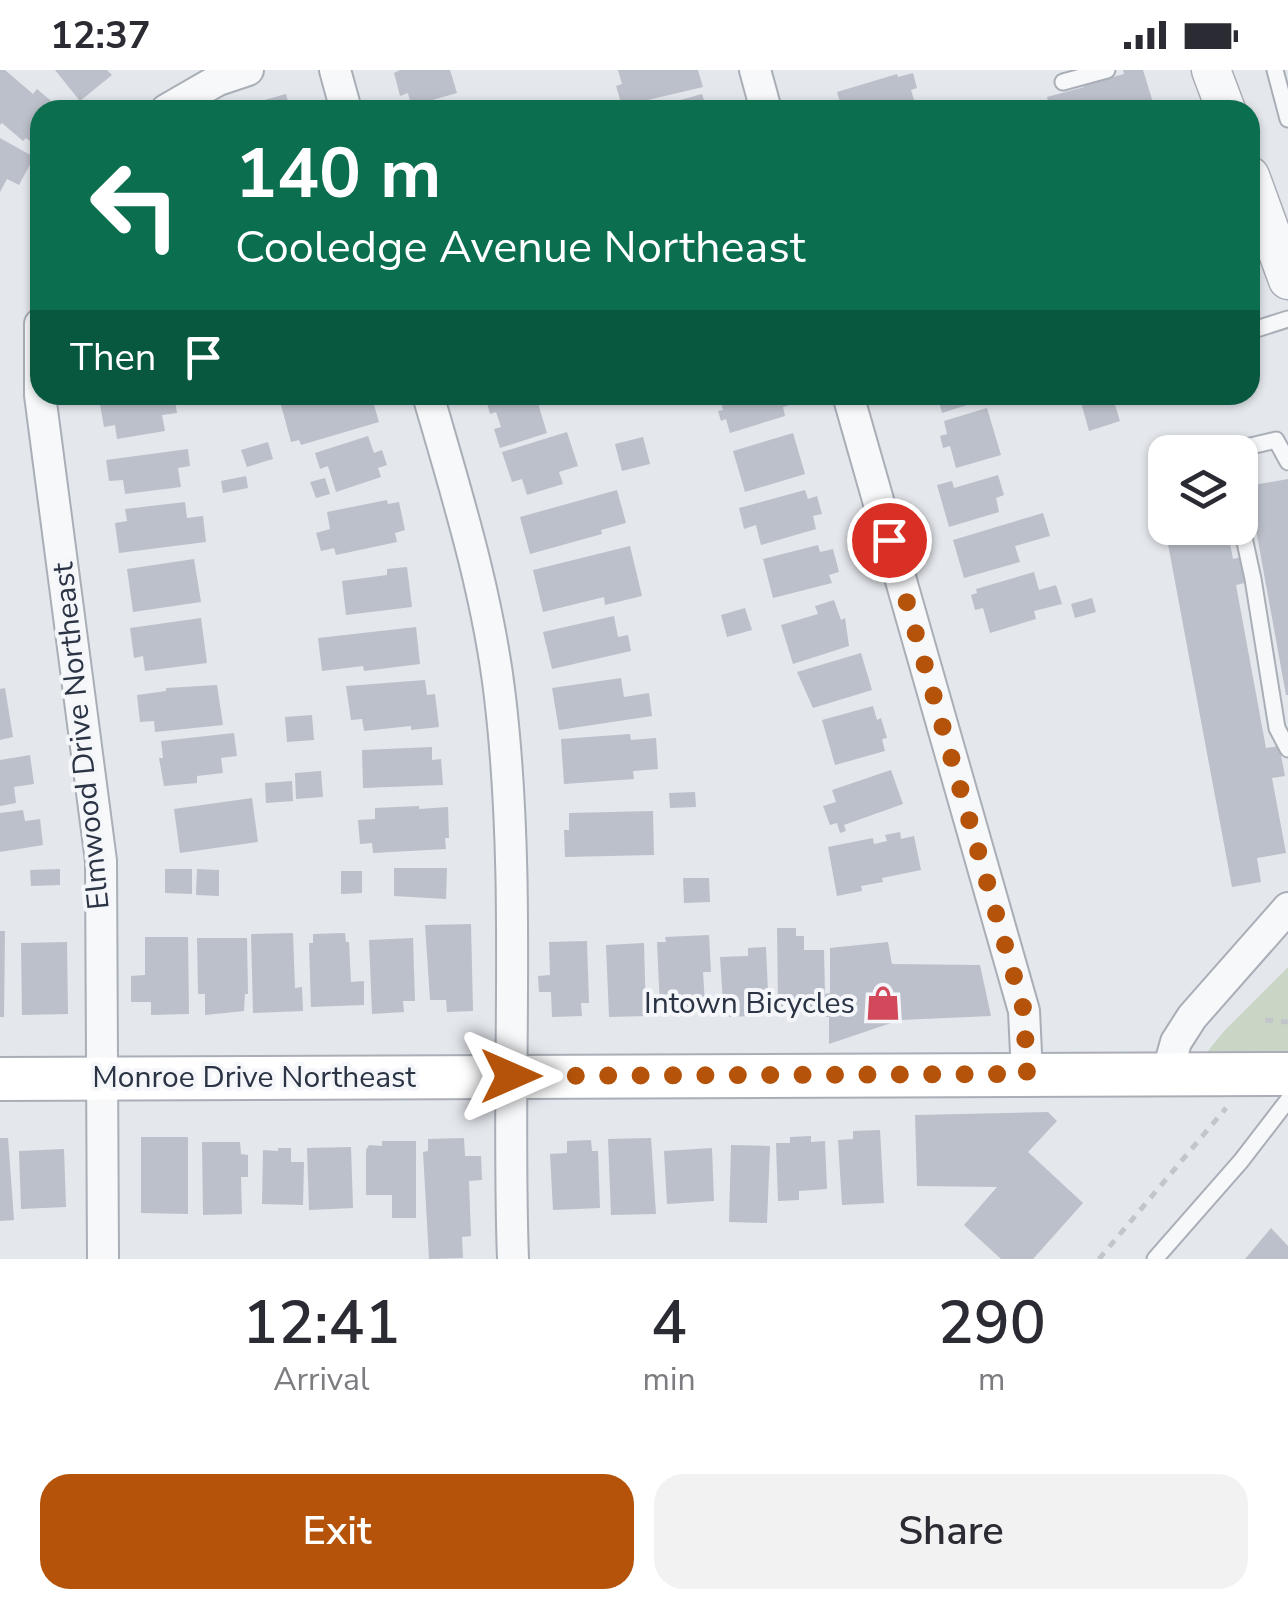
<!DOCTYPE html>
<html lang="en">
<head>
<meta charset="utf-8">
<style>
	:root { --surface:#fff; --page:#f2f2f3; --text:#2b2b33; --muted:#7c7c81; --accent:#b45309 }
	body { margin:0; font-family:"Nunito Sans",sans-serif; background:var(--page); color:var(--text); height:100vh; display:flex; flex-direction:column; font-size:38px; white-space:nowrap }
	* { box-sizing:border-box; margin:0 }
	p { font-size:32px; color:var(--muted) }
	.icon { flex:none; width:55px; height:55px; fill:none; stroke:currentColor; stroke-width:2; stroke-linecap:round; stroke-linejoin:round }
	.map { position:relative; height:1189px; overflow:hidden }
	.details { display:flex; flex-direction:column; background:var(--surface); flex:1 }
	.details>* { flex:none }
	.banner { position:absolute; left:30px; top:30px; width:1230px; height:305px; border-radius:30px; box-shadow:0 2px 8px #0004; background:#0b6e4f; color:#fff; overflow:hidden }
	.buttons { position:absolute; left:1148px; top:365px; display:grid; gap:20px }
	.buttons a { display:grid; place-items:center; width:110px; height:110px; border-radius:20px; background:var(--surface); box-shadow:0 2px 8px #0004; font-size:50px }
	.pin { position:absolute; display:grid; place-items:center; width:85px; height:85px; color:#fff; margin:-42px; border:5px solid #fff; border-radius:50%; box-shadow:0 2px 10px #0007 }
	.me { position:absolute; width:110px; margin:-55px; rotate:90deg; stroke-linejoin:round; filter:drop-shadow(0 0 8px #0008) }
	.turn { display:flex; align-items:center; gap:35px; height:210px; padding:0 40px; font-size:45px }
	.turn .icon { width:130px; height:130px; stroke-width:2.5 }
	.turn b { display:block; font-size:70px; line-height:85px }
	.then { display:flex; align-items:center; height:95px; padding:0 40px; background:#0003; gap:20px; font-size:38px }
	.eta { display:flex; justify-content:space-evenly; align-items:center; height:170px; text-align:center }
	.eta b { font-size:60px; font-weight:600; line-height:70px }
	.button { display:flex; gap:20px; margin-top:auto; padding:20px 40px }
	.button a { flex:1; height:115px; border-radius:30px; background:var(--accent); color:#fff; font-size:40px; font-weight:600; line-height:115px; text-align:center }
	.button a+a { background:var(--page); color:var(--text) }
	.status { display:flex; justify-content:space-between; align-items:center; height:70px; padding:0 50px; background:var(--surface); direction:ltr }
	.status svg { height:28px; fill:currentColor }
	.map>svg:first-child { display:block }
</style>
</head>
<body>
<div class="status"><b>12:37</b><svg viewBox="0 0 49 12"><path d="M0 12V9h3v3zM5 12V6h3v6zM10 12V3h3v9zM15 12V0h3v12zM26 1h20v11H26zM47 4h2v5h-2z"/></svg></div>
<div class="map">
<svg width="1288" height="1189" viewBox="0 0 1288 1189">
	<rect width="100%" height="100%" fill="#e4e7ec"/>
	<polygon fill="#c9d6c5" points="1288,897 1288,983 1279,991 1199,992 1225,960"/>
	<g fill="#bbc0ca">
		<polygon points="0,0 5,0 33,24 37,19 56,35 52,40 40,40 40,70 35,75 26,68 23,71 2,53 0,55"/>
		<polygon points="55,0 107,0 112,5 80,31"/>
		<polygon points="400,0 450,0 457,23 411,36 408,23 400,26 394,3"/>
		<polygon points="618,0 698,0 703,17 622,36 616,16 622,14"/>
		<polygon points="1123,0 1143,0 1155,39 1050,40 1047,27 1084,17 1082,10 1093,7 1095,12 1124,4"/>
		<polygon points="913,3 917,18 911,20 917,40 828,40 841,35 837,22 897,4 898,7"/>
		<polygon points="286,24 290,40 263,40 261,31"/>
		<polygon points="702,24 707,40 649,40 649,39"/>
		<polygon points="0,68 34,87 19,115 7,109 0,122"/>
		<polygon points="151,325 174,325 177,343 162,345 165,361 117,369 115,355 104,357 100,334"/>
		<polygon points="300,325 371,325 379,352 301,375 299,370 291,372 281,335 301,329"/>
		<polygon points="549,325 537,330 547,363 500,378 494,359 501,357 496,342 490,344 485,326"/>
		<polygon points="719,325 789,325 792,334 783,337 785,346 730,363 726,349 721,351 718,341 723,340"/>
		<polygon points="937,325 985,325 986,329 942,343"/>
		<polygon points="1093,325 1112,325 1120,351 1089,361 1080,329"/>
		<polygon points="987,338 1001,385 956,398 950,376 943,378 940,366 947,364 944,351"/>
		<polygon points="567,362 578,396 559,402 563,414 527,425 522,409 512,412 502,382"/>
		<polygon points="793,363 805,404 745,422 733,381"/>
		<polygon points="368,366 374,383 382,380 387,395 378,398 381,407 336,422 328,396 320,399 315,383"/>
		<polygon points="643,367 650,394 622,401 615,374"/>
		<polygon points="268,372 273,389 247,397 241,380"/>
		<polygon points="188,379 190,396 178,398 181,417 125,424 123,410 109,411 106,390"/>
		<polygon points="998,405 1004,425 996,428 999,442 949,457 937,415 952,411 954,418"/>
		<polygon points="246,406 248,418 223,423 221,411"/>
		<polygon points="325,408 330,424 316,428 310,412"/>
		<polygon points="1288,409 1288,625 1286,625 1248,416"/>
		<polygon points="617,420 626,453 601,460 602,464 530,484 520,447"/>
		<polygon points="805,420 808,429 817,426 822,444 813,446 816,459 761,475 756,455 744,459 739,438"/>
		<polygon points="387,430 388,434 399,432 405,460 395,463 397,472 336,485 334,478 321,481 316,463 330,459 327,442"/>
		<polygon points="185,432 187,448 203,446 206,472 119,483 115,453 127,451 125,439"/>
		<polygon points="1043,443 1050,466 1015,476 1020,492 964,508 953,470"/>
		<polygon points="1165,458 1227,458 1233,489 1245,486 1249,512 1236,515 1266,678 1279,676 1285,706 1272,708 1286,783 1257,788 1261,812 1232,817"/>
		<polygon points="818,475 820,482 833,479 839,502 829,505 832,513 773,528 763,489"/>
		<polygon points="630,476 642,526 605,535 604,527 543,542 533,500"/>
		<polygon points="194,489 201,532 133,542 127,499"/>
		<polygon points="407,497 412,537 346,545 342,511 387,505 387,499"/>
		<polygon points="1034,502 1039,520 1056,515 1062,534 1034,541 1036,549 990,563 983,538 975,540 971,525 977,523 976,519"/>
		<polygon points="1092,528 1096,542 1075,548 1071,534"/>
		<polygon points="834,530 841,550 845,548 849,576 793,594 781,555 818,544 815,536"/>
		<polygon points="745,538 752,560 727,567 721,545"/>
		<polygon points="614,546 618,567 628,565 631,581 552,599 543,562"/>
		<polygon points="201,548 207,593 145,601 143,586 134,588 130,558"/>
		<polygon points="416,557 420,594 364,601 363,596 322,601 318,568"/>
		<polygon points="861,583 872,620 813,638 797,602"/>
		<polygon points="621,608 624,627 649,623 652,646 559,660 552,618"/>
		<polygon points="425,610 427,625 435,624 439,657 411,660 411,656 364,661 362,649 351,650 346,616"/>
		<polygon points="217,615 223,655 155,662 154,651 140,652 137,625 166,621 166,618"/>
		<polygon points="5,618 13,667 0,670 0,619"/>
		<polygon points="873,636 877,650 881,648 887,668 882,669 885,681 835,695 822,650"/>
		<polygon points="312,645 314,670 287,672 285,647"/>
		<polygon points="234,663 237,686 221,688 223,703 197,706 197,713 164,716 159,688 163,688 161,671"/>
		<polygon points="630,664 631,670 656,668 658,699 633,701 634,709 564,714 561,669"/>
		<polygon points="432,677 432,690 441,689 443,715 363,718 362,680"/>
		<polygon points="30,685 34,714 14,717 16,733 0,736 0,690"/>
		<polygon points="891,700 903,734 844,755 846,761 840,763 837,753 830,755 823,736 836,732 832,720"/>
		<polygon points="321,701 323,727 296,729 295,703"/>
		<polygon points="292,711 293,731 266,733 265,713"/>
		<polygon points="695,722 696,737 670,738 669,723"/>
		<polygon points="252,728 258,772 180,783 174,739"/>
		<polygon points="419,736 419,739 448,737 449,768 445,768 446,779 373,783 372,773 360,774 358,750 375,749 375,738"/>
		<polygon points="23,740 25,751 40,749 43,775 0,782 0,743"/>
		<polygon points="653,741 654,785 565,787 564,760 569,760 569,743"/>
		<polygon points="900,762 901,769 914,766 921,800 882,808 883,812 861,816 862,821 837,826 828,777 873,768 874,774 887,771 885,765"/>
		<polygon points="394,798 447,798 446,829 394,826"/>
		<polygon points="60,799 60,815 31,816 30,800"/>
		<polygon points="165,799 192,799 192,824 165,823"/>
		<polygon points="197,799 219,800 219,826 196,825"/>
		<polygon points="341,801 362,801 362,823 341,824"/>
		<polygon points="683,808 709,808 710,832 684,833"/>
		<polygon points="471,854 473,941 447,942 446,930 430,930 425,855"/>
		<polygon points="777,858 796,858 796,866 804,866 804,880 824,880 825,924 830,923 830,878 888,872 892,894 980,895 991,946 900,950 829,974 829,947 824,947 823,940 782,941 781,934 778,934"/>
		<polygon points="0,861 5,861 4,947 0,947"/>
		<polygon points="293,863 295,918 302,917 303,941 253,943 251,864"/>
		<polygon points="345,863 346,872 349,872 351,912 364,911 364,935 311,937 309,873 313,873 313,864"/>
		<polygon points="709,865 711,902 703,902 705,934 691,934 691,944 675,945 675,937 660,938 657,872 666,872 665,867"/>
		<polygon points="145,867 188,867 189,944 151,945 151,932 131,932 131,906 145,905"/>
		<polygon points="197,868 247,868 248,924 245,924 244,941 205,945 205,924 198,924"/>
		<polygon points="413,868 415,931 403,931 404,942 372,944 369,870"/>
		<polygon points="587,871 589,933 581,933 582,946 552,947 551,922 539,922 538,906 550,905 549,872"/>
		<polygon points="67,872 68,944 22,945 21,873"/>
		<polygon points="644,873 646,946 609,947 606,875"/>
		<polygon points="766,877 769,945 729,947 728,932 723,933 720,887 748,886 748,878"/>
		<polygon points="1048,1042 1057,1051 1028,1082 1083,1133 1033,1189 1001,1189 964,1155 997,1117 917,1116 915,1045"/>
		<polygon points="880,1060 884,1133 842,1135 838,1070 853,1069 853,1061"/>
		<polygon points="811,1066 811,1072 825,1071 827,1119 799,1121 799,1130 778,1131 776,1073 790,1073 790,1067"/>
		<polygon points="141,1067 188,1067 188,1144 141,1143"/>
		<polygon points="0,1068 8,1068 14,1150 0,1151"/>
		<polygon points="464,1068 465,1086 481,1086 482,1110 469,1111 471,1166 462,1167 463,1188 429,1189 423,1082 428,1081 428,1069"/>
		<polygon points="651,1068 656,1144 611,1145 608,1069"/>
		<polygon points="591,1070 592,1081 598,1081 600,1138 553,1140 550,1084 567,1083 567,1071"/>
		<polygon points="382,1071 416,1071 416,1148 392,1148 392,1125 366,1125 366,1080 369,1075 382,1076"/>
		<polygon points="202,1072 240,1072 241,1084 248,1085 248,1107 241,1107 242,1144 203,1145"/>
		<polygon points="731,1075 770,1076 767,1153 729,1152"/>
		<polygon points="351,1077 353,1138 309,1140 307,1078"/>
		<polygon points="278,1078 291,1078 291,1092 304,1092 303,1135 262,1134 263,1080 278,1081"/>
		<polygon points="712,1078 714,1131 667,1134 664,1081"/>
		<polygon points="64,1079 66,1137 21,1139 19,1081"/>
		<polygon points="1271,1158 1288,1176 1288,1189 1245,1189"/>
	</g>
	<g fill="none" stroke-linecap="round" stroke-linejoin="round">
		<defs>
			<g id="service">
				<polyline points="1275,0 1288,49"/>
				<polyline points="1063,12 1107,0"/>
				<polyline points="1250,261 1288,249"/>
				<polyline points="1225,382 1276,370 1288,392"/>
				<polyline points="1240,449 1253,509 1277,658 1288,679"/>
				<polyline points="1155,1189 1241,1091 1288,1030"/>
			</g>
			<g id="minor">
				<polyline points="335,0 346,40"/>
				<polyline points="755,0 766,40"/>
				<polyline points="166,40 218,10 248,0"/>
				<polyline points="40,254 40,322"/>
				<polyline points="40,325 101,791 103,1189"/>
				<path d="M 428,325 C 457,425 488,524 500,627 C 522,813 506,1003 513,1189"/>
				<polyline points="848,325 1024,941 1027,1004"/>
				<polyline points="1167,1004 1176,972 1192,947 1288,838"/>
			</g>
			<g id="tertiary">
				<polyline points="1211,0 1226,40"/>
				<polyline points="1250,106 1288,210"/>
			</g>
			<polyline id="secondary" points="0,1009 1288,1004"/>
		</defs>
		<use href="#service" stroke="#a9aeb7" stroke-width="19"/>
		<use href="#minor" stroke="#a9aeb7" stroke-width="34"/>
		<use href="#tertiary" stroke="#a9aeb7" stroke-width="41"/>
		<use href="#secondary" stroke="#a9aeb7" stroke-width="46"/>
		<g stroke="#c2c5cb" stroke-width="5" stroke-dasharray="8 8" stroke-linecap="butt">
			<polyline points="1265,950 1288,952"/>
			<polyline points="1099,1189 1226,1038"/>
		</g>
		<use href="#service" stroke="#f7f8fa" stroke-width="15"/>
		<use href="#minor" stroke="#f7f8fa" stroke-width="30"/>
		<use href="#tertiary" stroke="#f7f8fa" stroke-width="38"/>
		<use href="#secondary" stroke="#fff" stroke-width="42"/>
	</g>
	<g fill="none" stroke-linecap="round" stroke-linejoin="round">
		<polyline stroke="#b45309" stroke-width="18" stroke-dasharray="0 32.4" points="511,1006 1027,1004 1024,941 889,470"/>
	</g>
	<defs>
		<symbol id="shop-bare" viewBox="-9 -9 18 18"><path d="M-5-2.5h2.3a2.7 3.5 0 0 1 5.4 0H5L5.5 6h-11ZM-1.5-2.5h3a1.5 2.3 0 0 0-3 0Z" fill="#d1495b" stroke="#f4f6f9" stroke-width="2.5" paint-order="stroke"/></symbol>
	</defs>
	<g fill-rule="evenodd">
		<use href="#shop-bare" x="858" y="908" width="50" height="50"/>
	</g>
	<g text-anchor="middle" dominant-baseline="central" stroke-width="8" stroke-linejoin="round" paint-order="stroke">
		<g font-size="30" fill="#2b3445" stroke="#f4f6f9">
			<text transform="translate(81 666) rotate(-96)">Elmwood Drive Northeast</text>
			<text x="254" y="1007">Monroe Drive Northeast</text>
		</g>
		<g font-size="30" fill="#2b3445" stroke="#f4f6f9" text-anchor="end">
			<text x="855" y="933">Intown Bicycles</text>
		</g>
	</g>
</svg>
<div class="buttons">
<a><svg class="icon" aria-label="layers" viewBox="0 0 24 24"><path d="M12 4l9 5-9 5-9-5zM3 14l9 5 9-5"/></svg></a>
</div>
<div class="pin" style="left:889px;top:470px;background:#d93025"><svg class="icon" aria-label="arrive" viewBox="0 0 24 24"><path d="M6 21V4h12l-3 4 3 4H6"/></svg></div>
<svg class="me" style="left:511px;top:1006px" viewBox="-20 -20 40 40"><path d="M0-17L14 15 0 8-14 15z" fill="#b45309" stroke="#fff" stroke-width="4"/></svg>
<div class="banner">
<div class="turn"><svg class="icon" aria-label="left" viewBox="0 0 24 24"><path d="M17 20v-9H6M10 6l-5 5 5 5"/></svg><div><b>140 m</b>Cooledge Avenue Northeast</div></div>
<div class="then">Then<svg class="icon" aria-label="arrive" viewBox="0 0 24 24"><path d="M6 21V4h12l-3 4 3 4H6"/></svg></div>
</div>
</div>
<section class="details">
<div class="eta">
<div><b>12:41</b><p>Arrival</p></div>
<div><b>4</b><p>min</p></div>
<div><b>290</b><p>m</p></div>
</div>
<div class="button"><a>Exit</a><a>Share</a></div>
</section>
</body>
</html>
